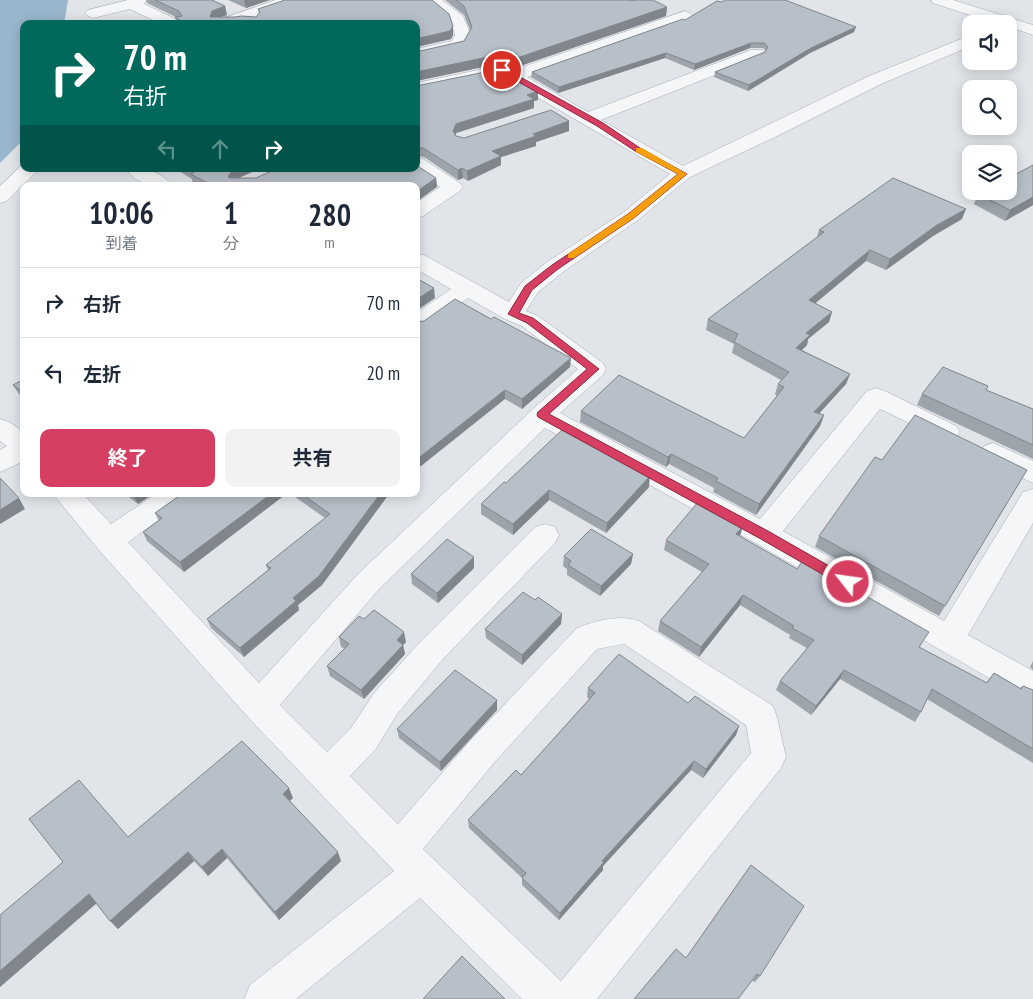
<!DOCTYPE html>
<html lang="ja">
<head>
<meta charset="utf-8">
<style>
	:root { --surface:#fff; --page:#f2f2f3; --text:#1f2937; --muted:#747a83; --line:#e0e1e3; --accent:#d63f61 }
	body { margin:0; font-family:"PT Sans Narrow","Noto Sans JP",sans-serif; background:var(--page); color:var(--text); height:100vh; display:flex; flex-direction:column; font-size:19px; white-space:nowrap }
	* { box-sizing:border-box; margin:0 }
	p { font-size:16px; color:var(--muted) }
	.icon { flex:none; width:28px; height:28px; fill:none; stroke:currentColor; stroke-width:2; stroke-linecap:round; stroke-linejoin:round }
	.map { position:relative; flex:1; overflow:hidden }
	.panel { position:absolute; left:20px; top:182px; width:400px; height:315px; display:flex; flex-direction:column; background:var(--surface); border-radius:10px; box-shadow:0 2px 12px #0003 }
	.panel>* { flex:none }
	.banner { position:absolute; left:20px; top:20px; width:400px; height:152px; border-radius:10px; box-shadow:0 2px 12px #0003; background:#00695c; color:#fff; overflow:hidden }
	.controls { position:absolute; left:962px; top:15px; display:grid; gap:10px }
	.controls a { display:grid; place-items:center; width:55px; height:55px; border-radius:10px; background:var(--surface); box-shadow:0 2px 12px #0003; font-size:25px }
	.pin { position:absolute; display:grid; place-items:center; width:42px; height:42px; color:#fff; margin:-21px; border:2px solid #fff; border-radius:50%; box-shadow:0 1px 5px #0007 }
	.me { position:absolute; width:55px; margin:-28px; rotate:300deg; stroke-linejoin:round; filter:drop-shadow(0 0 4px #0008) }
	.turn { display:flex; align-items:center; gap:18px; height:105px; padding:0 20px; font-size:22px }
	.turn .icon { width:65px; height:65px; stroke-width:2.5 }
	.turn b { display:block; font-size:35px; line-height:42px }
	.lanes { display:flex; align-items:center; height:48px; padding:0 20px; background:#0003; justify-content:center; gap:25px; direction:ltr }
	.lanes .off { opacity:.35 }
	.eta { display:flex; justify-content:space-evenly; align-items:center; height:85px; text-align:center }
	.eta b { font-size:30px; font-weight:700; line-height:35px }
	.button { display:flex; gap:10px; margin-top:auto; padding:10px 20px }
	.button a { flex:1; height:58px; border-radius:10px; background:var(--accent); color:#fff; font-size:20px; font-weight:700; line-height:58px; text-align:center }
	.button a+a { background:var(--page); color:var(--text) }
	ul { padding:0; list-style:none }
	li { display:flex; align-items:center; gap:15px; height:70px; padding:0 20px; border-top:1px solid var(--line) }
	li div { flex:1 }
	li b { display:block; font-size:19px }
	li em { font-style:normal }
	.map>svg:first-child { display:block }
</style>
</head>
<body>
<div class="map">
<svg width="1033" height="999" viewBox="0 0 1033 999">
	<rect width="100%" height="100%" fill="#e1e5ea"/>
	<polygon fill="#9ab6cc" points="0,0 68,0 64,24 24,24 24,139 0,163"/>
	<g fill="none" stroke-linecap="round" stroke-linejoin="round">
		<defs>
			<g id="minor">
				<polygon points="128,0 148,0 144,4 180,21 182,24 161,24 130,9 93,18 88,16 85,13 88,10"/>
				<polygon points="276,0 298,0 296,3 237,24 213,24 215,21"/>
				<polygon points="425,0 442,0 463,16 471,35 464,48 416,59 416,49 452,41 455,35 451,21"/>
				<polygon points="931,0 953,0 1033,25 1033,35 1009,27 1009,24 997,24 933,3"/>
				<path d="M 685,11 L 690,13 L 693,16 L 690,19 L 527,77 L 588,112 L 751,50 L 763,50 L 765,53 L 763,56 L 601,120 L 683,166 L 869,76 L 971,35 L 971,46 L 881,84 L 771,139 L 690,177 L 638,220 L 563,272 L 538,292 L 526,311 L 538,316 L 603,363 L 606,369 L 603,375 L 560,413 L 760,519 L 867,391 L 876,388 L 885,391 L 956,426 L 960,432 L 956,438 L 947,441 L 880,409 L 783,531 L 944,621 L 1023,492 L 1033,489 L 1033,523 L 968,635 L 1033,671 L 1033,701 L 1022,697 L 754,542 L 545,428 L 379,589 L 280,705 L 327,752 L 351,728 L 374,693 L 421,641 L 535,527 L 545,524 L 555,527 L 559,535 L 555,543 L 443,659 L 398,713 L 375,750 L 350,776 L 398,824 L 469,742 L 577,628 C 596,621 620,614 639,621 L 773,706 L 777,717 L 786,757 L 781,768 L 597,999 L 522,999 L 420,898 L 296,999 L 244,999 L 250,985 L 394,871 L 247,716 L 98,549 L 53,494 L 83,494 L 111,524 L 156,494 L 190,494 L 186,501 L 128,542 L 259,683 L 359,573 L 533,409 L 578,369 L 522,326 L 505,319 L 468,298 L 424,329 L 416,331 L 416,313 L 451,289 L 416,269 L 416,254 L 424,255 L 509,302 L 521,283 L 547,262 L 624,212 L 670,174 L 500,76 L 416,93 L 416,83 L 502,65 L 514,70 ZM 624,644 L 746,725 L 751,753 L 561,981 L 423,849 L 493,764 L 597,649 Z"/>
				<polygon points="416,157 423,159 460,183 463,187 460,191 423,216 416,218 416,203 440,187 412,169 416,169"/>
				<polygon points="22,165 24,165 24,169 39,169 7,201 0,203 0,186"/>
				<path d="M 126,169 C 144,168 161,170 172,186 C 155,187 137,185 126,169 Z"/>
				<polygon points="0,419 9,422 24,432 24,461 0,472 0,450 7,446 0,441"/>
				<polygon points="993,443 1033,461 1033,483 984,460 980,453 984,446"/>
			</g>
		</defs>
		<use href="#minor" stroke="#a6acb5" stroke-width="1"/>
		<use href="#minor" fill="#f4f6f8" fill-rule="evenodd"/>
	</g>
	<g fill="#9da4ac">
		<polygon points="146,0 212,0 225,6 227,15 220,17 235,17 241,16 256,17 259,14 258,9 285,0 432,0 449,14 453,26 453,35 451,39 416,47 416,24 177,24 175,17 176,17 147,3"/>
		<polygon points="228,0 270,0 246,8"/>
		<polygon points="445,0 628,0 631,1 667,7 666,16 514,68 502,63 416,81 416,52 464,41 470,30 464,15"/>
		<polygon points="685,20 854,32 810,53 748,91 714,77 715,72 765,52 766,51 763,48 750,48 694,70 665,58 558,93 531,77 532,72"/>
		<polygon points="416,86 538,91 538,100 534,101 534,108 456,133 456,136 464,138 569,121 569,131 536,142 536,146 501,157 501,165 468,181 463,178 458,180 424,157 416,156"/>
		<polygon points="1033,165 1033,205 1005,221 974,204 978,194"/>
		<polygon points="176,169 259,169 238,178 436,178 437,187 416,186 199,186 193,183 192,179"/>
		<polygon points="962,219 933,236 886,270 866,261 815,303 832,312 829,322 808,339 807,345 802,350 850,374 846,384 819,414 824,415 820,426 756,515 713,492 714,488 669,464 666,467 580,422 581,411 744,438 777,396 775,394 778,384 781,380 732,353 734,344 706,330 708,319 817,237 819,230"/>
		<polygon points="416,322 570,367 522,409 505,399"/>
		<polygon points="24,379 24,398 19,394 13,385"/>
		<polygon points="986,390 1033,409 1033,459 917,405 922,394"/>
		<polygon points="882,460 1027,470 939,616 815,547 819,536"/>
		<polygon points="506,483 649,487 606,533 549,500 513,535 481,514 481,504"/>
		<polygon points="125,494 153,494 138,504"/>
		<polygon points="182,494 286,494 184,572 147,541 143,532 159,521 155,513"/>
		<polygon points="291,494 389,494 322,585 298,605 299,610 244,657 211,628 207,619 268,570 266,565 325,518"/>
		<polygon points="743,526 740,536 919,647 986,683 994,673 1020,688 1023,686 1033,690 1033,763 927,699 921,712 915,722 840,679 811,715 776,690 780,681 807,648 789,638 790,635 740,605 699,657 658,631 660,621 702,572 664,550 666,540"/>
		<polygon points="633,554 631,564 600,596 567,575 567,569 563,566 564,556"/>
		<polygon points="474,557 474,568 438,603 412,584 411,574"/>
		<polygon points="562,614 561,624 522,665 486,638 485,629"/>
		<polygon points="364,619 406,642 403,645 405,654 364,699 330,676 327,666 345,649 341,647 339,637"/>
		<polygon points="1033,661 1033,670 1030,667"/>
		<polygon points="588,688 688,703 739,726 736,735 703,778 691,770 603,866 603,870 559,920 522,885 522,878 469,828 468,820 521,775 589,699 587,697"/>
		<polygon points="497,710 441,771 399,738 397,729"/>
		<polygon points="293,798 290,801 341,861 279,920 227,858 208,876 194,861 118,929 96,903 0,987 0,915 128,837"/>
		<polygon points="751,865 760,976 755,982 753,981 686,958"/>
	</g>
	<g fill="#80868c">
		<polygon points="244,0 270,0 246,8"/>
		<polygon points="225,6 227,15 214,19 210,17 212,11"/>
		<polygon points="667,7 666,16 514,68 514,59"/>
		<polygon points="453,26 453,35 451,39 416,47 416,39"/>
		<polygon points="856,27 854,32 810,53 748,91 749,85 811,48"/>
		<polygon points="751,43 750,48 694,70 695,64"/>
		<polygon points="666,53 665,58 558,93 559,87"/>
		<polygon points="502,54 502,63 416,81 416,72"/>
		<polygon points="538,91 538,100 534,101 534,108 456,133 453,140 453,131 456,124"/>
		<polygon points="569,121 569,131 536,142 536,146 501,157 501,165 468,181 467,171 492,151 533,134"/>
		<polygon points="462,168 463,178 458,180 458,170"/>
		<polygon points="237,169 259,169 234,180 230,186 228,177 232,171"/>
		<polygon points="436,178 437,187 416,202 416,192"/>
		<polygon points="1033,197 1033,205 1005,221 1010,210"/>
		<polygon points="966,209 962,219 933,236 886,270 890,259 937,225"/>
		<polygon points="870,250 866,261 806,311 809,300"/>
		<polygon points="434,288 435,298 416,311 416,300"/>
		<polygon points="832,312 829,322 808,339 807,345 793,358 796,348 806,333"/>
		<polygon points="571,358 570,367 522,409 522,399"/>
		<polygon points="850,374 846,384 811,422 814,412"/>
		<polygon points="505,390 505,399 416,470 416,460"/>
		<polygon points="824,415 820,426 756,515 759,504"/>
		<polygon points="671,454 669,464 666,467 668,457"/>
		<polygon points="650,476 649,487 606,533 607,523"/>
		<polygon points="549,490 549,500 513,535 513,524"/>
		<polygon points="133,494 153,494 138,504"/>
		<polygon points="271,494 286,494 184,572 180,562"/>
		<polygon points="380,494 389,494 322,585 298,605 299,610 244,657 240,648 293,598"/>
		<polygon points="19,498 25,509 0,524 0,510"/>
		<polygon points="743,526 740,536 736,534"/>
		<polygon points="633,554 631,564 600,596 601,586"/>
		<polygon points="474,557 474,568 438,603 437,593"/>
		<polygon points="743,595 740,605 699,657 701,647"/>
		<polygon points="562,614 561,624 522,665 522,655"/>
		<polygon points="404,632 406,642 403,645 405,654 364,699 361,690 397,640"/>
		<polygon points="844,670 840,679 811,715 816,706"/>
		<polygon points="497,700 497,710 441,771 440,762"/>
		<polygon points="739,726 736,735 703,778 706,769"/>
		<polygon points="694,761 691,770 603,866 603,870 559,920 560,913 602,861"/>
		<polygon points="289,788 293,798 287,803 283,794"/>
		<polygon points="222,849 227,858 208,876 202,867"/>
		<polygon points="188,852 194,861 118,929 110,921"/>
		<polygon points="338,852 341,861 279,920 275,912"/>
		<polygon points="89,894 97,903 0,987 0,971"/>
	</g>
	<g fill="#b7bfc8" stroke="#80868c">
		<polygon points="155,0 212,0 225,6 212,11 210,17 235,17 241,16 256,17 260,12 258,9 285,0 432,0 449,14 453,26 450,31 416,39 416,24 186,24 175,17 182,16 179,11"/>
		<polygon points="456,0 628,0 631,1 636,0 653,0 667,7 514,59 502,54 416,72 416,52 464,41 472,27 464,6"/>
		<polygon points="725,0 785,0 856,27 811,48 749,85 715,72 765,52 768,47 764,43 751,43 695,64 666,53 559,87 532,72 683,19 685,20 717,1 722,2"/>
		<polygon points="500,69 538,91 527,95 534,99 456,124 453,131 456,136 464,138 551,110 569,121 533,134 536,136 492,151 501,156 467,171 462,168 458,170 423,148 416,147 416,86"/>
		<polygon points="416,165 436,178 416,192 416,186 213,186 191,174 194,172 188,169 237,169 232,171 228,177 230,178 256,178 276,169 416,169"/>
		<polygon points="1033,165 1033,197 1010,210 978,194 984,191 1009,191 1009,178"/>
		<polygon points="893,178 966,209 937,225 890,259 870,250 809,300 832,312 806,333 810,335 796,348 850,374 814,412 824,415 759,504 716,481 718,478 671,454 668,457 581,411 619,375 744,438 784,387 778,384 789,372 734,342 738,334 708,319 824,232 819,230"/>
		<polygon points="416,278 434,288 416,300"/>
		<polygon points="455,299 491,319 494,317 571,358 522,399 505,390 416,460 416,322 424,321"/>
		<polygon points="943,367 988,386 986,390 1033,409 1033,445 922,394"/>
		<polygon points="24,379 24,393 13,385"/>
		<polygon points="915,415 1027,470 945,606 819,536 875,457 882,460"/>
		<polygon points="563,429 650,476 607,523 549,490 513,524 481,504 504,482 506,483"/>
		<polygon points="0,478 19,498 0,510"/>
		<polygon points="182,494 271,494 180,562 143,532 162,518 155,513"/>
		<polygon points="302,494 380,494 319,576 293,598 296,601 240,648 207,619 271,568 266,565 330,514"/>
		<polygon points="698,502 743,526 736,534 797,569 803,560 929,632 919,647 987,683 994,673 1021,689 1023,686 1033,690 1033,749 932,689 921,712 844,670 816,706 780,681 814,640 792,628 794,626 743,595 701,647 660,621 709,564 666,540"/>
		<polygon points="591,529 633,554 601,586 568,565 571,561 564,556"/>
		<polygon points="447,539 474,557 437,593 411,574"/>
		<polygon points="523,592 535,600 538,597 562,614 522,655 485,629"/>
		<polygon points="374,610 404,632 397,640 403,645 361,690 327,666 349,644 339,637 359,616 364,619"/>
		<polygon points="619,654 688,703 695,696 739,726 706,769 694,761 602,861 604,862 560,913 522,878 526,873 468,820 516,770 521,775 595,693 588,688"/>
		<polygon points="455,670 497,700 440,762 397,729"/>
		<polygon points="242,741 289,788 283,794 338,852 275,912 222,849 202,867 188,852 110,921 89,894 0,971 0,915 63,862 29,819 79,780 128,837"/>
		<polygon points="751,865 804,906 760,976 757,974 738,999 634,999 676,949 686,958"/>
		<polygon points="462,956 505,999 423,999"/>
	</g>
	<polygon fill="#d63f61" stroke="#8b293f" points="499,68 504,68 603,123 640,148 687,174 634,218 558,269 532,290 519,313 533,318 599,369 549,414 768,531 852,579 854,582 852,586 843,586 759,538 538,417 537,415 538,412 587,369 527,323 508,314 525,286 552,265 628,214 678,174 635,151 597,126 499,71"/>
	<polygon fill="#f59e0b" points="636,148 642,148 687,174 634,218 574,258 568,258 568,254 628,214 678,174 636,152"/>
</svg>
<div class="controls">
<a><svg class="icon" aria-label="sound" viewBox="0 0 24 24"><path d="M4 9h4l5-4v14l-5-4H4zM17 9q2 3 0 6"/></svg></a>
<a><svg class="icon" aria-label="search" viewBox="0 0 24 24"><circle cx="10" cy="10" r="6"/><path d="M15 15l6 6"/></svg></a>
<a><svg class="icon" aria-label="layers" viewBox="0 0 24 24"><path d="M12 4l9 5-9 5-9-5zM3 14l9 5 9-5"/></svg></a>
</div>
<div class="pin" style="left:502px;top:70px;background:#d93025"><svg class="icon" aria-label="arrive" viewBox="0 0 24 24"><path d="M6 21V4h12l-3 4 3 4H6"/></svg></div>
<svg class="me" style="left:848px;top:582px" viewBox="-20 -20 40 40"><circle r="17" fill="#d63f61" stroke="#fff" stroke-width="3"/><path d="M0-11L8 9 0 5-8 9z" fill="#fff"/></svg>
<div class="banner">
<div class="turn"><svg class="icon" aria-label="right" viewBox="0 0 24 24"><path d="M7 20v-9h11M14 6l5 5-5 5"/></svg><div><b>70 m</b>右折</div></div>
<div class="lanes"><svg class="icon off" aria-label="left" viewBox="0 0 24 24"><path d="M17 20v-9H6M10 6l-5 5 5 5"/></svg><svg class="icon off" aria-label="ahead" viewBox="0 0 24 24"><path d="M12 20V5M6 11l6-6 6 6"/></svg><svg class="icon" aria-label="right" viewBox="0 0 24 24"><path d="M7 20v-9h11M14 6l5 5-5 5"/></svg></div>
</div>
<section class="panel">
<div class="eta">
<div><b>10:06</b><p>到着</p></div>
<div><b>1</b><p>分</p></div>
<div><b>280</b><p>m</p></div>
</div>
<ul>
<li><svg class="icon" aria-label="right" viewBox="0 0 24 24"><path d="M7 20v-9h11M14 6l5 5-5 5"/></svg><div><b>右折</b></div><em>70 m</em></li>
<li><svg class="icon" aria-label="left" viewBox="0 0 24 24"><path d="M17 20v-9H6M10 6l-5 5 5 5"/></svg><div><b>左折</b></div><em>20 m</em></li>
</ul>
<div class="button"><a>終了</a><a>共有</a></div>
</section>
</div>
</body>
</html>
